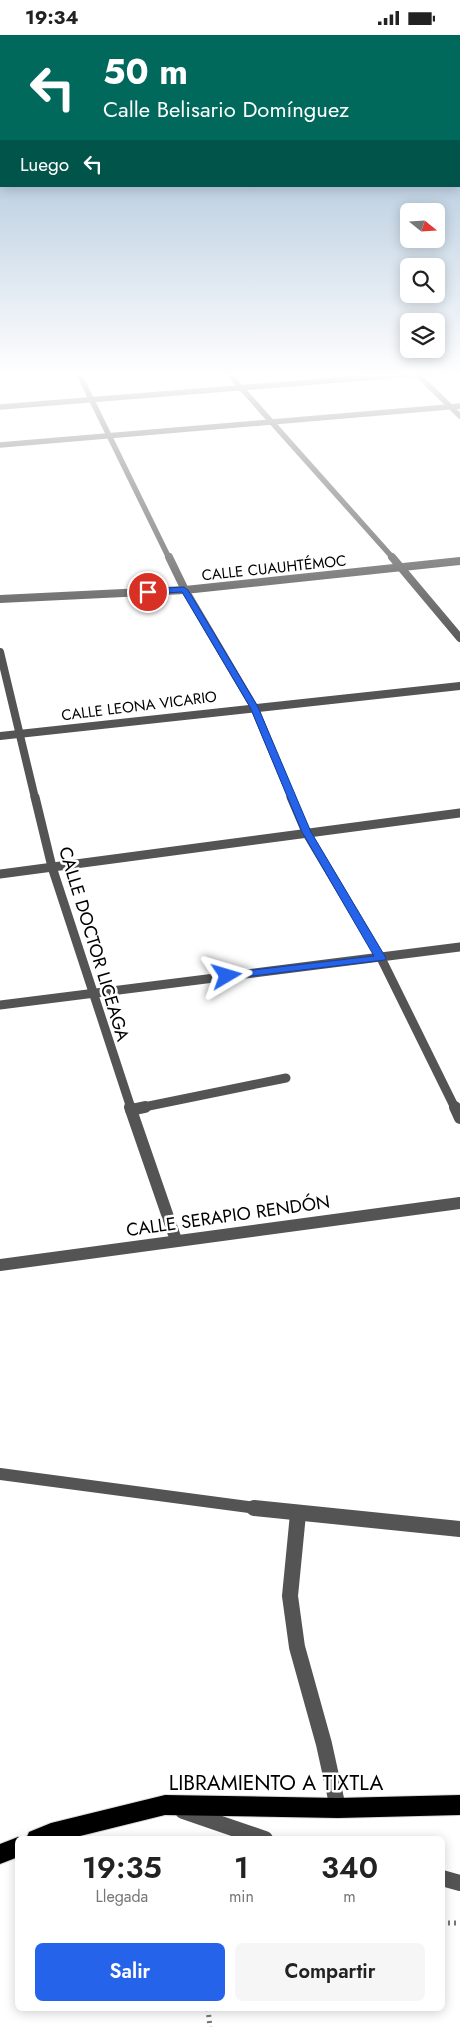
<!DOCTYPE html>
<html lang="es">
<head>
<meta charset="utf-8">
<style>
	:root { --surface:#fff; --page:#f6f6f6; --text:#222; --muted:#767676; --accent:#2563eb }
	body { margin:0; font-family:Jost,sans-serif; background:var(--page); color:var(--text); height:100vh; display:flex; flex-direction:column; font-size:19px; white-space:nowrap }
	* { box-sizing:border-box; margin:0 }
	p { font-size:16px; color:var(--muted) }
	.icon { flex:none; width:28px; height:28px; fill:none; stroke:currentColor; stroke-width:2; stroke-linecap:round; stroke-linejoin:round }
	.map { position:relative; flex:1; overflow:hidden }
	.panel { position:absolute; left:15px; top:1801px; width:430px; height:175px; display:flex; flex-direction:column; background:var(--surface); border-radius:8px; box-shadow:0 2px 12px #0003 }
	.panel>* { flex:none }
	.guide { position:absolute; left:0px; top:0px; width:460px; height:152px; box-shadow:0 2px 12px #0003; background:#00695c; color:#fff; overflow:hidden }
	.needle { width:32px; rotate:108deg }
	.fabs { position:absolute; left:400px; top:168px; display:grid; gap:10px }
	.fabs a { display:grid; place-items:center; width:45px; height:45px; border-radius:8px; background:var(--surface); box-shadow:0 2px 12px #0003; font-size:25px }
	.pin { position:absolute; display:grid; place-items:center; width:42px; height:42px; color:#fff; margin:-21px; border:2px solid #fff; border-radius:50%; box-shadow:0 1px 5px #0007 }
	.me { position:absolute; width:55px; margin:-28px; rotate:83deg; stroke-linejoin:round; filter:drop-shadow(0 0 4px #0008) }
	.turn { display:flex; align-items:center; gap:18px; height:105px; padding:0 20px; font-size:22px }
	.turn .icon { width:65px; height:65px; stroke-width:2.5 }
	.turn b { display:block; font-size:35px; line-height:42px }
	.then { display:flex; align-items:center; height:48px; padding:0 20px; background:#0003; gap:10px; font-size:19px }
	.eta { display:flex; justify-content:space-evenly; align-items:center; height:85px; text-align:center }
	.eta b { font-size:30px; font-weight:600; line-height:35px }
	.cta { display:flex; gap:10px; margin-top:auto; padding:10px 20px }
	.cta a { flex:1; height:58px; border-radius:8px; background:var(--accent); color:#fff; font-size:20px; font-weight:600; line-height:58px; text-align:center }
	.cta a+a { background:var(--page); color:var(--text) }
	.status { display:flex; justify-content:space-between; align-items:center; height:35px; padding:0 25px; background:var(--surface); direction:ltr }
	.status svg { height:14px; fill:currentColor }
	.map>svg:first-child { display:block }
</style>
</head>
<body>
<div class="status"><b>19:34</b><svg viewBox="0 0 49 12"><path d="M0 12V9h3v3zM5 12V6h3v6zM10 12V3h3v9zM15 12V0h3v12zM26 1h20v11H26zM47 4h2v5h-2z"/></svg></div>
<div class="map">
<svg width="460" height="1992" viewBox="0 0 460 1992">
	<rect width="100%" height="100%" fill="#fff"/>
	<g fill="none" stroke-linecap="round" stroke-linejoin="round">
		<defs>
			<g id="primary">
				<polygon points="165,1760 338,1763 460,1760 460,1780 338,1783 165,1780 68,1804 26,1804 29,1797 51,1788"/>
				<polygon points="18,1802 22,1804 18,1804 18,1822 0,1829 0,1809"/>
			</g>
		</defs>
		<use href="#primary" stroke="#dbdbdb" stroke-width="2"/>
		<g stroke="#767676" stroke-width="5" stroke-dasharray="2 4" stroke-linecap="butt">
			<polyline points="442,1888 460,1888"/>
			<polyline points="208,1974 210,1992"/>
		</g>
		<g stroke="#545454" stroke-width="5.5">
			<polyline points="227,337 393,523"/>
			<polyline points="415,337 460,381"/>
			<polyline points="0,372 439,337"/>
			<polyline points="0,410 460,371"/>
		</g>
		<g stroke="#545454" stroke-width="8">
			<polyline points="392,522 460,603"/>
			<polyline points="185,555 460,526"/>
			<polyline points="0,617 35,763"/>
			<polyline points="0,701 460,651"/>
		</g>
		<g stroke="#545454" stroke-width="9">
			<polyline points="35,762 52,832 131,1073"/>
			<polyline points="0,839 460,778"/>
			<polyline points="0,970 460,912"/>
			<polyline points="139,1073 286,1043"/>
		</g>
		<g stroke="#545454" stroke-width="12">
			<polyline points="130,1072 176,1205"/>
			<polyline points="131,1075 145,1072"/>
			<polyline points="0,1230 460,1168"/>
			<polyline points="0,1439 264,1474"/>
		</g>
		<g stroke="#545454" stroke-width="16">
			<polyline points="254,1473 460,1494"/>
			<polyline points="298,1479 290,1561 297,1612 324,1709 338,1773"/>
			<polyline points="183,1776 265,1804"/>
			<polyline points="442,1843 460,1848"/>
		</g>
		<polyline stroke="#545454" stroke-width="5.5" points="78,337 169,523"/>
		<g stroke="#545454" stroke-width="8">
			<polyline points="169,522 185,555 254,672 292,763"/>
			<polyline points="0,564 185,555"/>
		</g>
		<polyline stroke="#545454" stroke-width="9" points="291,762 306,797 381,923 455,1073"/>
		<polyline stroke="#545454" stroke-width="12" points="455,1072 460,1083"/>
		<polyline stroke="#212121" stroke-width="5.5" points="0,337 2,337"/>
		<use href="#primary" fill="#000" fill-rule="evenodd"/>
	</g>
	<linearGradient id="sky" x2="0" y2="1"><stop stop-color="#8cadcc"/><stop offset="0.55" stop-color="#fff"/><stop offset="1" stop-color="#fff" stop-opacity="0"/></linearGradient>
	<rect width="460" height="616" fill="url(#sky)"/>
	<polygon fill="#2563eb" stroke="#184099" points="184,552 188,555 258,672 311,797 386,923 385,925 227,944 221,941 227,938 374,921 302,797 250,672 182,557 148,559 144,557 148,554"/>
	<g text-anchor="middle" dominant-baseline="central" stroke-width="5" stroke-linejoin="round" paint-order="stroke">
		<g font-size="15" fill="#000" stroke="#fff">
			<text transform="translate(274 533) rotate(-6)">CALLE CUAUHTÉMOC</text>
			<text transform="translate(139 671) rotate(-7)">CALLE LEONA VICARIO</text>
		</g>
		<g font-size="18" fill="#000" stroke="#fff">
			<text transform="translate(94 909) rotate(73)">CALLE DOCTOR LICEAGA</text>
			<text transform="translate(228 1181) rotate(-8)">CALLE SERAPIO RENDÓN</text>
		</g>
		<g font-size="21" fill="#000" stroke="#fff">
			<text x="276" y="1748">LIBRAMIENTO A TIXTLA</text>
		</g>
	</g>
</svg>
<div class="fabs">
<a><svg class="needle" viewBox="-14 -14 28 28"><path d="M0-13l5 13h-10z" fill="#e53935"/><path d="M0 13l5-13h-10z" fill="#767676"/></svg></a>
<a><svg class="icon" aria-label="search" viewBox="0 0 24 24"><circle cx="10" cy="10" r="6"/><path d="M15 15l6 6"/></svg></a>
<a><svg class="icon" aria-label="layers" viewBox="0 0 24 24"><path d="M12 4l9 5-9 5-9-5zM3 14l9 5 9-5"/></svg></a>
</div>
<div class="pin" style="left:148px;top:557px;background:#d93025"><svg class="icon" aria-label="arrive" viewBox="0 0 24 24"><path d="M6 21V4h12l-3 4 3 4H6"/></svg></div>
<svg class="me" style="left:227px;top:941px" viewBox="-20 -20 40 40"><path d="M0-17L14 15 0 8-14 15z" fill="#2563eb" stroke="#fff" stroke-width="4"/></svg>
<div class="guide">
<div class="turn"><svg class="icon" aria-label="left" viewBox="0 0 24 24"><path d="M17 20v-9H6M10 6l-5 5 5 5"/></svg><div><b>50 m</b>Calle Belisario Domínguez</div></div>
<div class="then">Luego<svg class="icon" aria-label="left" viewBox="0 0 24 24"><path d="M17 20v-9H6M10 6l-5 5 5 5"/></svg></div>
</div>
<section class="panel">
<div class="eta">
<div><b>19:35</b><p>Llegada</p></div>
<div><b>1</b><p>min</p></div>
<div><b>340</b><p>m</p></div>
</div>
<div class="cta"><a>Salir</a><a>Compartir</a></div>
</section>
</div>
</body>
</html>
